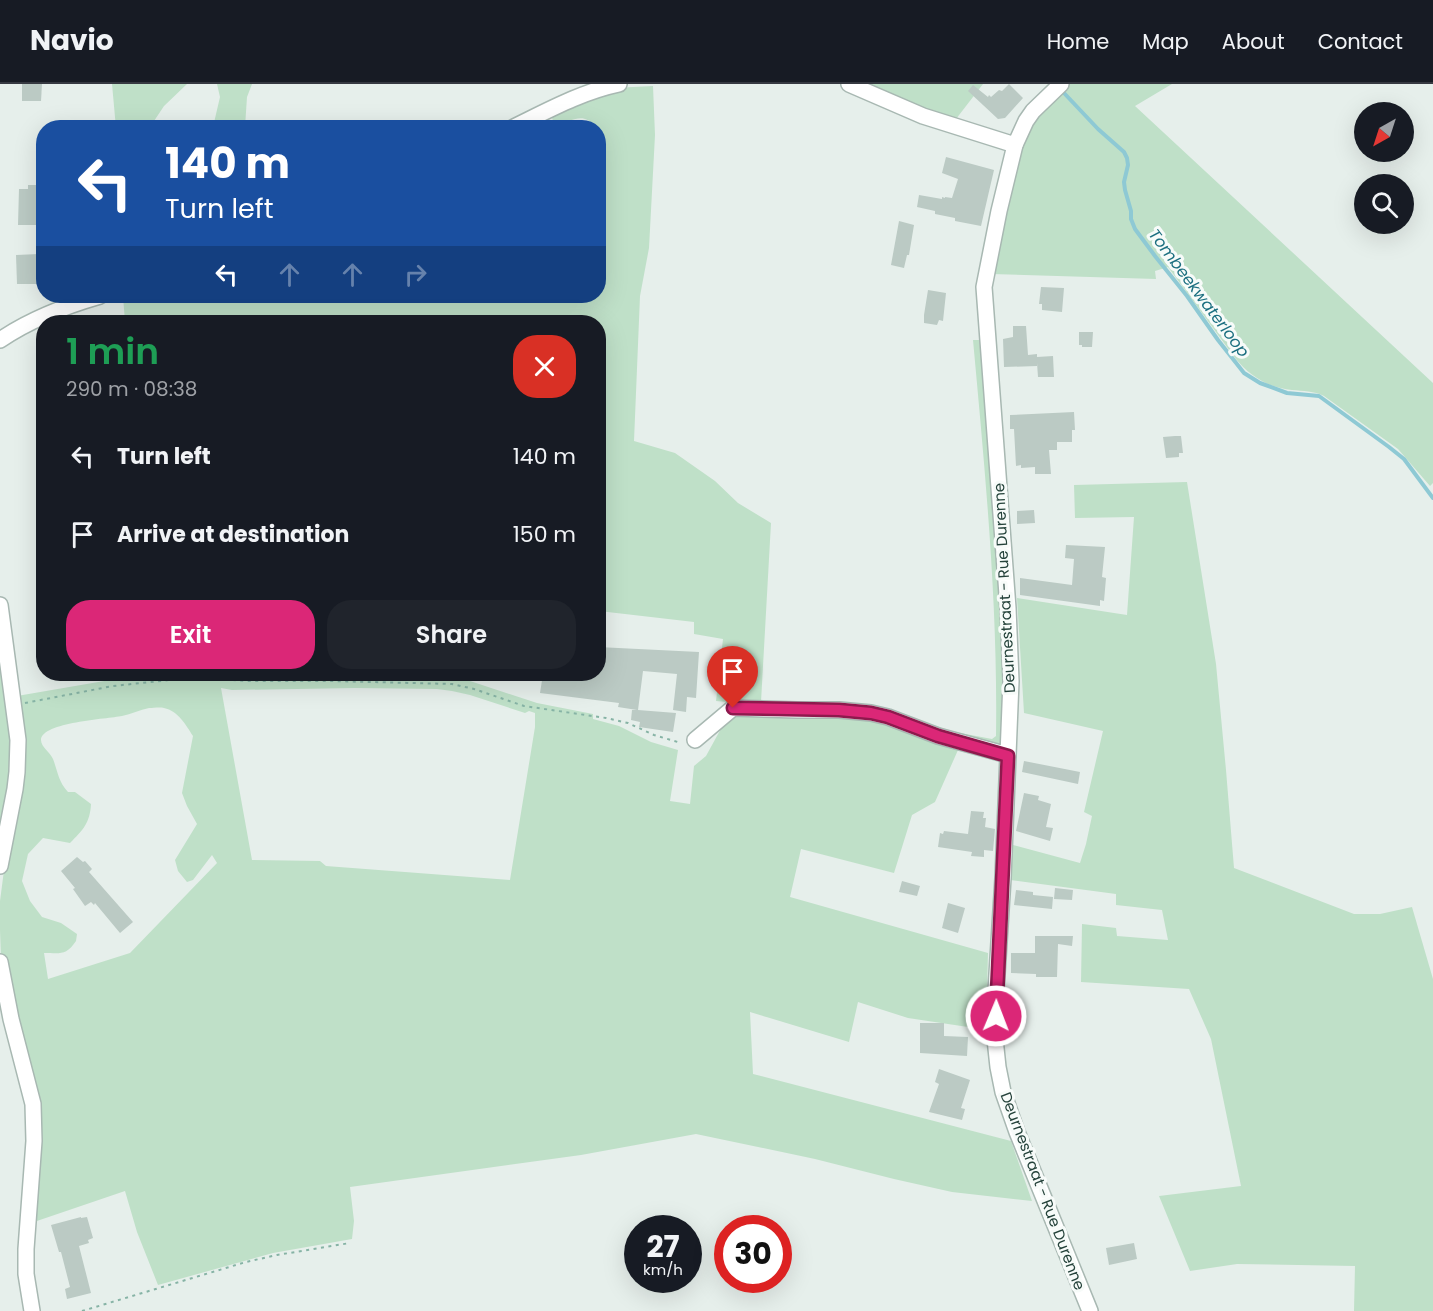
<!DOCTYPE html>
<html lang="en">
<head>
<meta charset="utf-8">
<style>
	:root { --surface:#171b24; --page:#20242c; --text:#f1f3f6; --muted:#9ea1a6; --line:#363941; --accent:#db2777 }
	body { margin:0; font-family:Poppins,sans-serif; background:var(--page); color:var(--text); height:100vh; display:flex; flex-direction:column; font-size:22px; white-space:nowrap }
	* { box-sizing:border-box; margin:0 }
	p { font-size:20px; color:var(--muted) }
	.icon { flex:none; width:33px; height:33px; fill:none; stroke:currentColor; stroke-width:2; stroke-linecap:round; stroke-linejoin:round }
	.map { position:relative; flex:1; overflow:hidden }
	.drawer { position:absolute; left:36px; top:231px; width:570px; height:366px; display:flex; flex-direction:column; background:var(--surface); border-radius:24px; box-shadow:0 6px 24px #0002 }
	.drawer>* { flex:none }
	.guide { position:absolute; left:36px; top:36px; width:570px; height:183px; border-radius:24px; box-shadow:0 6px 24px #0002; background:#1a4fa0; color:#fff; overflow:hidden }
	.needle { width:39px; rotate:219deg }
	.tools { position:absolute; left:1354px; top:18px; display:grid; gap:12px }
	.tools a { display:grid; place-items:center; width:60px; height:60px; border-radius:50%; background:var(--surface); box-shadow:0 6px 24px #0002; font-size:30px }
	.speed { position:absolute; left:624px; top:1131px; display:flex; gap:12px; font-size:30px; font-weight:700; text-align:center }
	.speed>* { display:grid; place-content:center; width:78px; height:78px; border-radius:50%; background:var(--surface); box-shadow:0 6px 24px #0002; line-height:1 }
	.speed small { font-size:15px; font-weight:400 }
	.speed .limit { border:9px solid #d22; background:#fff; color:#111 }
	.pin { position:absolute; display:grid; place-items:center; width:51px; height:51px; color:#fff; margin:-62px -26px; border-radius:50% 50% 50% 0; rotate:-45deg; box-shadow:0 0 6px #0007 }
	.pin .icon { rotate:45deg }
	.me { position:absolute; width:66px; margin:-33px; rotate:1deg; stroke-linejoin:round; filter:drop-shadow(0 0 4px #0008) }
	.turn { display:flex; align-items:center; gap:21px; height:126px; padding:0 30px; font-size:27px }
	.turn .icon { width:78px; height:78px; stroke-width:2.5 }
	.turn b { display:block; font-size:42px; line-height:51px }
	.lanes { display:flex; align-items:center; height:57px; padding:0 30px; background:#0003; justify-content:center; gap:30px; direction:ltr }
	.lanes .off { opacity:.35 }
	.round { display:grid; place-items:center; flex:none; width:63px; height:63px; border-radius:24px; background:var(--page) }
	.overview { display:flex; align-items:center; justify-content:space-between; height:102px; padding:0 30px }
	h1 { font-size:36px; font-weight:600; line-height:45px; color:#1e9e55 }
	.action { display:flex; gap:12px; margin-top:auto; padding:12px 30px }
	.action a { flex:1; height:69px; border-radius:24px; background:var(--accent); color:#fff; font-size:24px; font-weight:600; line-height:69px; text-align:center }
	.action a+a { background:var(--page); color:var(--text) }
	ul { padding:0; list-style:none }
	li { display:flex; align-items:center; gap:18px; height:78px; padding:0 30px }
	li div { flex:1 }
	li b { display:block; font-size:22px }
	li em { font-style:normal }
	header { display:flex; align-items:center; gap:36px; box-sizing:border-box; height:84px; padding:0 30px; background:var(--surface); border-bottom:2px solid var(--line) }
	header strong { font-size:28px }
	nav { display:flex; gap:33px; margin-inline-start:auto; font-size:21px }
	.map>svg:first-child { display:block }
</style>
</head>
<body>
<header>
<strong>Navio</strong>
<nav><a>Home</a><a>Map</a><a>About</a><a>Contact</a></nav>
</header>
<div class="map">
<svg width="1433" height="1227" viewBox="0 0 1433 1227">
	<rect width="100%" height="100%" fill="#e6efeb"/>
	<g fill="#bfe0c8" fill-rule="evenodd">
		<polygon points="112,0 187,0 164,22 150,43 116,44"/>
		<polygon points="217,0 252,0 247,13 245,43 213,43 220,13"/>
		<polygon points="860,0 983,0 956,35 924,26"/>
		<path d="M 1067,0 L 1172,0 L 1135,22 L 1433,299 L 1433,399 L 1430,402 L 1398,365 L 1324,312 C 1314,307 1303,307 1292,306 C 1268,304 1250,292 1235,274 L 1168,183 L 1155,187 L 1156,195 L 991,190 L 1018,70 L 1034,34 Z"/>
		<path d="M 653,2 L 655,51 L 649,164 L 640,212 L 634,357 L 675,369 L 715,397 L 738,419 L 771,439 L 761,618 L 866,620 L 955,648 L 992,655 L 996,652 C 998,520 985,387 973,256 L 980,256 C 992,390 1007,523 1002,658 L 1000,661 L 895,633 L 716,617 L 723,555 L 694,550 L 694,538 L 599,527 L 598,238 L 125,238 L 123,212 L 598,212 L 598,81 L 602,69 L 598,44 L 595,43 C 581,25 571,41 554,39 L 550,29 L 613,4 Z"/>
		<polygon points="1187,398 1216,580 1226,686 1234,784 1354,830 1380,830 1412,823 1433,895 1433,1227 1354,1227 1355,1182 1237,1180 1190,1187 1159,1112 1241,1102 1211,955 1189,905 1081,898 1082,840 1116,844 1117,852 1168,856 1162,826 1116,821 1116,810 1010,796 1013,761 1080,779 1086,760 1092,732 1084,728 1103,647 1024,629 1017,514 1127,531 1134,433 1075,434 1074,401"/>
		<polygon points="0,542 16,653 0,762"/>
		<path d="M 140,590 L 288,590 L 459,595 L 470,597 L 537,619 L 593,630 L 593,635 L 619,642 L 651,658 L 678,666 L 670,717 L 690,720 L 694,682 L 706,672 L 729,630 L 834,630 L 872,635 L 958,666 L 935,718 L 912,731 L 894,789 L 801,765 L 790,813 L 988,869 L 986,944 L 968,943 L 908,934 L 858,918 L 849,958 L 750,928 L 753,990 L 1011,1057 L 1032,1117 L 952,1108 L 894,1095 L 815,1075 L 696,1050 L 581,1071 L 350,1103 L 354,1137 L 352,1155 L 273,1169 L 158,1201 L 137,1148 L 125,1107 L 31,1139 L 31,1036 L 1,874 L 0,846 L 0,817 L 9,748 L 17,612 L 139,591 ZM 221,604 L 232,606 L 355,604 L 437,605 L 452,607 L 470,611 L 525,629 L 529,627 L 535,629 L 535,643 L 510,796 L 326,782 L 320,777 L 252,776 ZM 149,624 C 153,624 160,623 164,624 C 178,627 186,641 193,652 L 182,709 L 187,722 L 197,740 L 175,776 L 178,787 L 187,798 L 193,796 L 212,771 L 217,779 L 130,869 L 48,895 L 44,869 C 60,869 66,872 76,857 L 77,850 L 61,839 L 42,833 L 30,817 L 22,797 L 28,770 L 43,754 L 70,759 C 83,746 90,739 91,720 L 75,708 L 68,708 C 58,697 58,688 53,675 C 50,668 41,663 41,656 C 42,638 107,635 122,632 C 131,630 140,626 149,624 Z"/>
	</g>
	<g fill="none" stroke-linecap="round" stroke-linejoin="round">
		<polyline stroke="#8ec9d4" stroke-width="4" points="1064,9 1098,45 1124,68 1127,74 1128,81 1124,98 1125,106 1131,127 1131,135 1135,145 1155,172 1187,212 1218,256 1244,289 1260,299 1287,309 1319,312 1389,363 1404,375 1433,414"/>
	</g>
	<g fill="#bbcac4">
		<polygon points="22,0 42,0 41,17 22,17"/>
		<polygon points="1009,0 1023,14 1005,34 998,35 968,7 973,1 988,13 989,11 991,13 999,6 1002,7"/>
		<polygon points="946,73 994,86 981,142 955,137 955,134 935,130 935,127 917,123 919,111 942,115 942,113 945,114 945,113 952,114 958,95 942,89"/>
		<polygon points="28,101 41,101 40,116 44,117 44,141 18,141 19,105 28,105"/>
		<polygon points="899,137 914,141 909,171 907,171 904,184 891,181"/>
		<polygon points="39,170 40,200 17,200 16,171"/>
		<polygon points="1041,203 1064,204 1062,228 1042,226 1042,220 1039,220"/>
		<polygon points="928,206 946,209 943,237 939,236 937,241 924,239 924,231"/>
		<polygon points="1013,242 1026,242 1028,271 1037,270 1037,273 1053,272 1054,293 1038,293 1037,279 1037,282 1004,283 1003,255 1013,253"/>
		<polygon points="1079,248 1093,248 1092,263 1082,263 1082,261 1079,261"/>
		<polygon points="1074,328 1075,346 1072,346 1072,358 1057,358 1057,366 1049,366 1051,390 1035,390 1035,383 1021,384 1021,381 1016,382 1014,345 1010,345 1010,331"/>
		<polygon points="1175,352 1181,352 1183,369 1179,369 1179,373 1166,374 1163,353"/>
		<polygon points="1034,426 1035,439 1017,440 1017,427"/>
		<polygon points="1066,461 1105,463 1102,493 1106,494 1104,517 1100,516 1100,522 1020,511 1020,494 1072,501 1074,475 1065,474"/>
		<polygon points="598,563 699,568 696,614 687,613 686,628 673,626 677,590 643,587 638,626 676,629 673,648 639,643 640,638 631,636 632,626 637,626 618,623 619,619 540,609 543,590 598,590"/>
		<polygon points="1024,677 1080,688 1078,700 1022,688"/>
		<polygon points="1024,709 1039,712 1038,716 1051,720 1046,743 1053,744 1050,757 1016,747"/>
		<polygon points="971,727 984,728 983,734 986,734 985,743 995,745 993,767 984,766 984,773 971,772 972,768 938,763 940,749 943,750 944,747 968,750"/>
		<polygon points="77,773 83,778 85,777 92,785 89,788 133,838 120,849 95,819 94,821 91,818 85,822 73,805 75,804 61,787"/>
		<polygon points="902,797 920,802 917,812 899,808"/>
		<polygon points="1055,804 1073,806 1072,816 1054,815"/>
		<polygon points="1016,806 1033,808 1033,811 1053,813 1052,825 1014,821"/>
		<polygon points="948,819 965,824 958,849 942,844"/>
		<polygon points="1035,852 1073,852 1072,862 1058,860 1057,893 1036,893 1036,890 1011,889 1011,869 1035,869"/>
		<polygon points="920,939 944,939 944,952 968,953 967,972 920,969"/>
		<polygon points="939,985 970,996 961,1024 965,1025 962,1036 929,1028 939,1000 935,998"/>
		<polygon points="81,1133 81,1134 87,1133 93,1154 88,1156 89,1159 79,1162 91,1209 67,1215 65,1205 70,1203 61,1168 59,1168 51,1141"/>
		<polygon points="1134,1159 1137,1175 1109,1181 1106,1164"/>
	</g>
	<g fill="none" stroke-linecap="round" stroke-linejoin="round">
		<defs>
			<g id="minor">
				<polyline points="849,0 923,32 1015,61"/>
				<polyline points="1061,0 1033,27 1026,37 1015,61 999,127 984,203 1008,524 1011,597 1003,794 996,906 995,955 998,983 1003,1008 1017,1048 1090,1227"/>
				<path d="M 512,44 C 547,27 581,8 619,0"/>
				<path d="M 0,256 C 31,235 65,222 100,212"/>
				<polyline points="0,521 18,656 17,688 15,705 0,782"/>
				<polyline points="695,656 733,624 797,626 839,626 871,629 888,633 938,652 1008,671"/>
				<polyline points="0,878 11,935 33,1020 34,1057 26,1165 26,1190 32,1227"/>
			</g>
		</defs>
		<use href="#minor" stroke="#a8b8b2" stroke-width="18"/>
		<g stroke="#86b3a5" stroke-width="2" stroke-dasharray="3 4.5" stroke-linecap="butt">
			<polyline points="25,619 113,602 198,593 246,597 330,597 452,600 474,605 524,622 606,634 628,639 654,651 681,659"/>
			<polyline points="82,1227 246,1178 277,1171 350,1159"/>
		</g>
		<use href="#minor" stroke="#fff" stroke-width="15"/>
	</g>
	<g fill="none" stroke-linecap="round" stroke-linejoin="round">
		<defs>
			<polyline id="route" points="733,624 839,626 871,629 888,633 938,652 1008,672 996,932"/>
		</defs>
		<use href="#route" stroke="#8e194d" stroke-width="15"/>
		<use href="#route" stroke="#db2777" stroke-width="10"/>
	</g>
	<g text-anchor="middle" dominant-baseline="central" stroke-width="6" stroke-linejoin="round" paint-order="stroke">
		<g font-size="15" fill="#24423a" stroke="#f7fbf9">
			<text transform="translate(1004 504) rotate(-93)">Deurnestraat - Rue Durenne</text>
			<text transform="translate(1043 1107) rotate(69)">Deurnestraat - Rue Durenne</text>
		</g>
		<g font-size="16" font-style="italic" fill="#1c6f80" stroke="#f7fbf9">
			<text transform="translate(1199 209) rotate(53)">Tombeekwaterloop</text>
		</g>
	</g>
</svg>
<div class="tools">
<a><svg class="needle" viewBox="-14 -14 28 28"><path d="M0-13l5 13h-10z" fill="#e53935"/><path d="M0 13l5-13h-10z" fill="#9ea1a6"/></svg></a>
<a><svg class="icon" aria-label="search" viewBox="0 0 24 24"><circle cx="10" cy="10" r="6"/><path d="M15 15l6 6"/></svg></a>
</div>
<div class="speed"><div>27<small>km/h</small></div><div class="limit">30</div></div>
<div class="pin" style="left:733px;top:624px;background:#d93025"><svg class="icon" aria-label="arrive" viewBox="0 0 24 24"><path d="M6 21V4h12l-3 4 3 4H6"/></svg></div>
<svg class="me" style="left:996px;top:932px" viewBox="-20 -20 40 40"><circle r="17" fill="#db2777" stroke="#fff" stroke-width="3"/><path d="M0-11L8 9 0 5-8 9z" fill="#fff"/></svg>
<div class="guide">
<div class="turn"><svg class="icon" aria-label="left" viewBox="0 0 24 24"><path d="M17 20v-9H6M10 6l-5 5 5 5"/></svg><div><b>140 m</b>Turn left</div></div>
<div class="lanes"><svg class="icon" aria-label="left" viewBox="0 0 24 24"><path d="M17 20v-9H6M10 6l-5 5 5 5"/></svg><svg class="icon off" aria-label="ahead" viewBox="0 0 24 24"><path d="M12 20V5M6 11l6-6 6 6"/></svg><svg class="icon off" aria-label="ahead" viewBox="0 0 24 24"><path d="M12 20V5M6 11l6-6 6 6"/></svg><svg class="icon off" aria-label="right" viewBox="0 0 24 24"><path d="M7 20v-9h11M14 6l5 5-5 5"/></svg></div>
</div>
<section class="drawer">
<div class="overview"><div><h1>1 min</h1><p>290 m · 08:38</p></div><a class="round" style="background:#d93025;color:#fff"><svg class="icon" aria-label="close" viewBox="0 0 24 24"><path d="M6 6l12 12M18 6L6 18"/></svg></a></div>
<ul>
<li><svg class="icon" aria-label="left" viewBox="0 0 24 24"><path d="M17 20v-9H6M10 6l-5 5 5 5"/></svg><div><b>Turn left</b></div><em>140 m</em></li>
<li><svg class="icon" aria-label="arrive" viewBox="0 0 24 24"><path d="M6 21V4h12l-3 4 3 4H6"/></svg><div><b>Arrive at destination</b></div><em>150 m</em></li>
</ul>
<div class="action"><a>Exit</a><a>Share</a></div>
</section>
</div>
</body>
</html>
